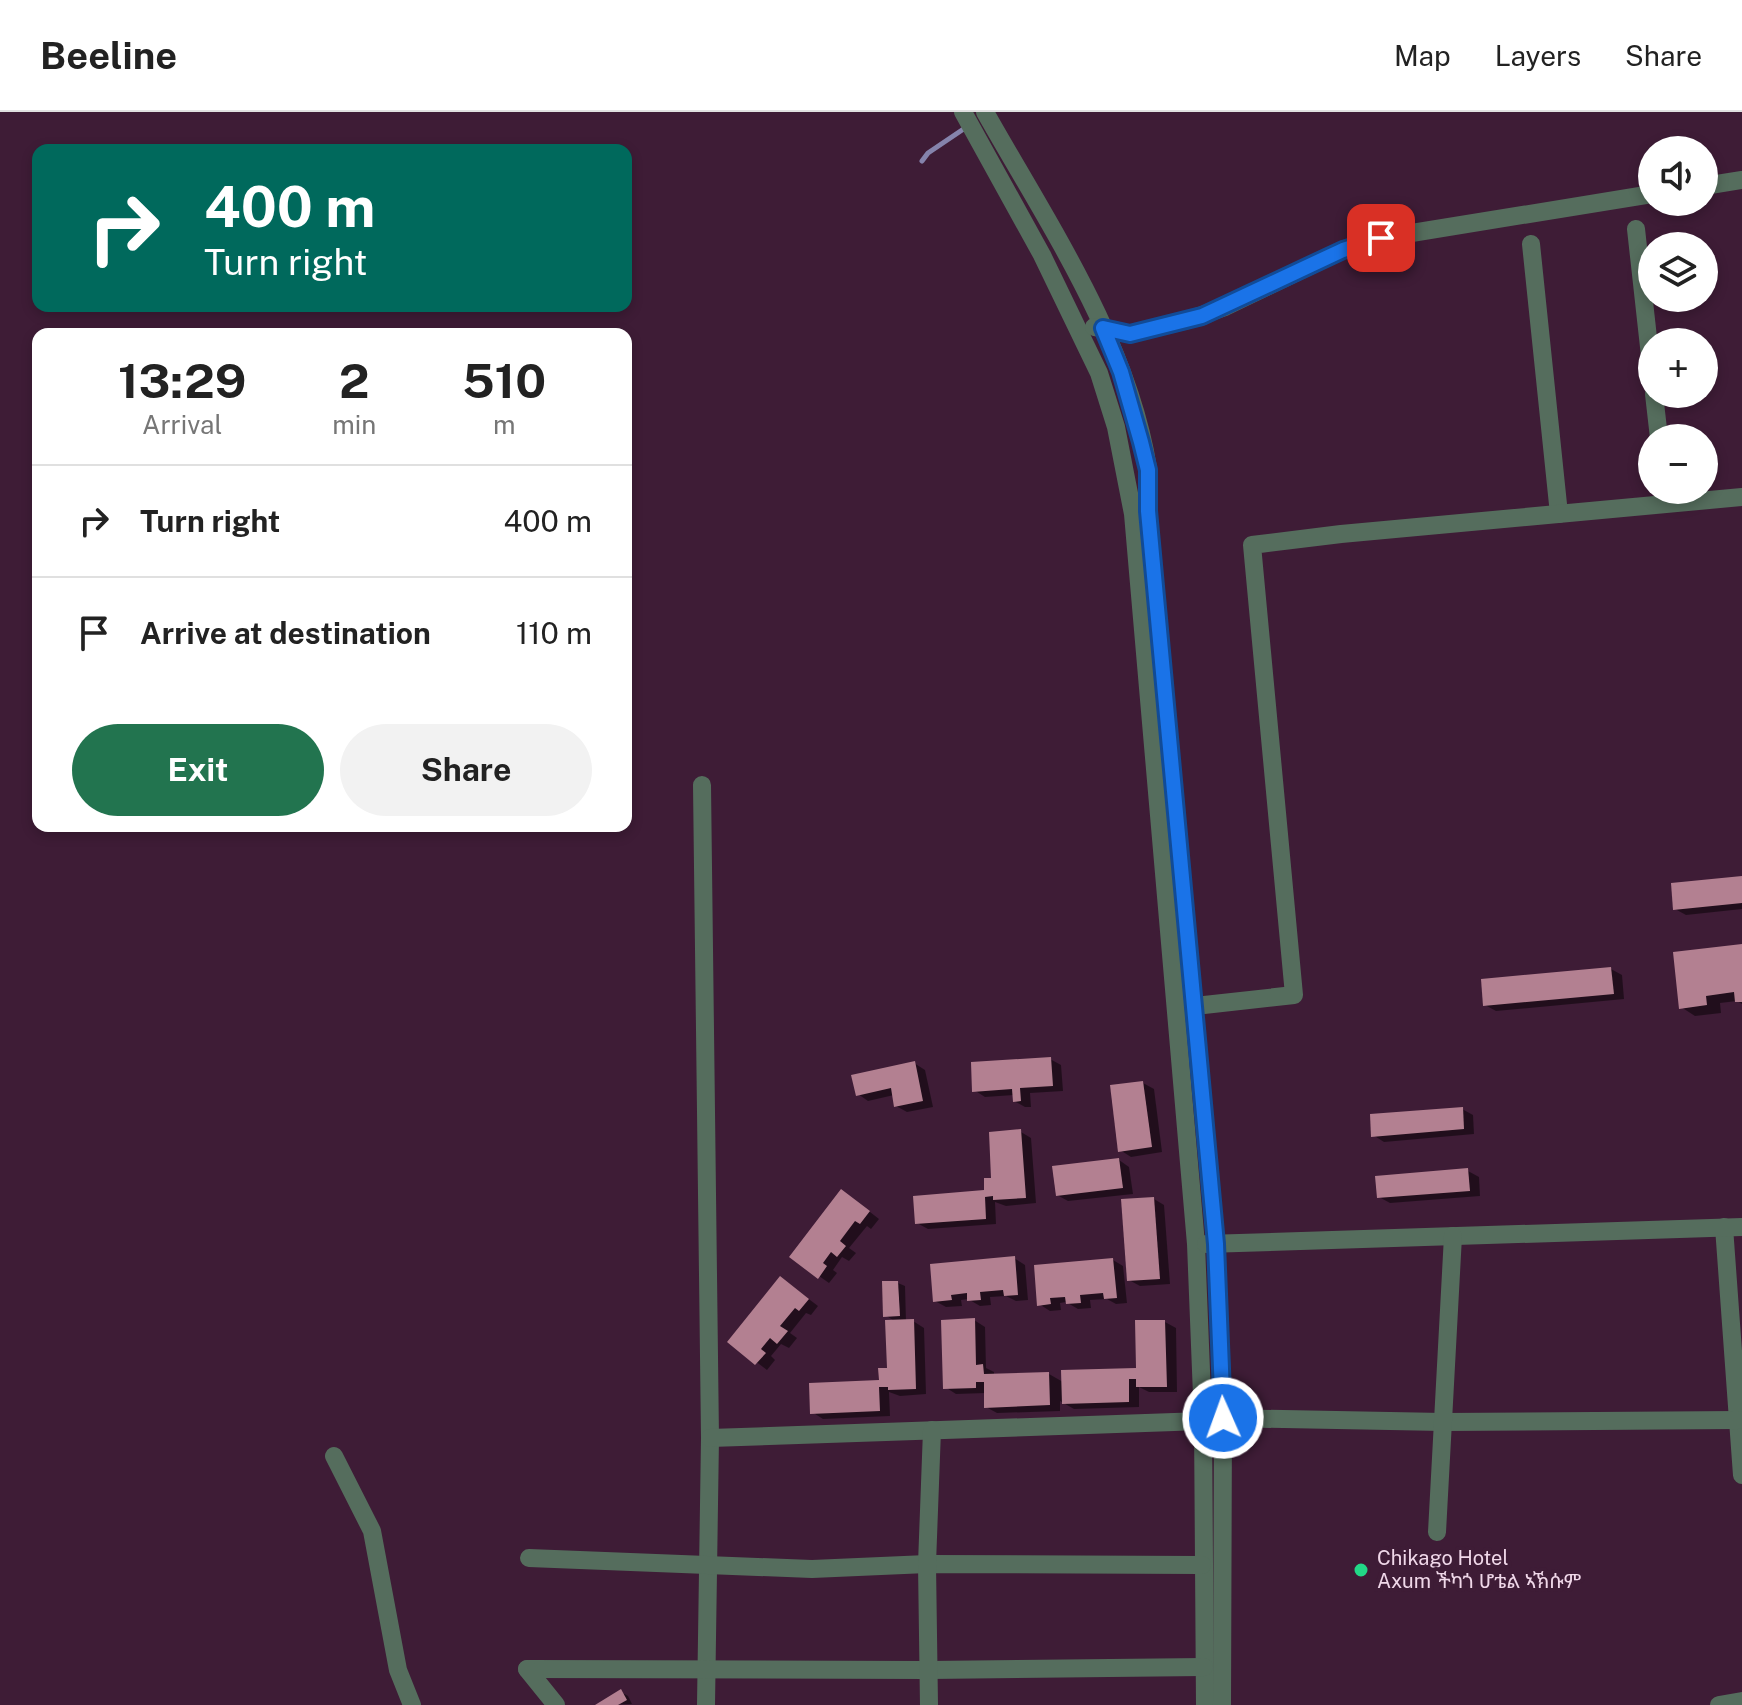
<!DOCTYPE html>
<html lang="en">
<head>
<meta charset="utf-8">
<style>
	:root { --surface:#fff; --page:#f2f2f2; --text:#222; --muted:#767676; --line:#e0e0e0; --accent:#22744f }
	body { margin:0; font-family:"Public Sans","Noto Sans Ethiopic",sans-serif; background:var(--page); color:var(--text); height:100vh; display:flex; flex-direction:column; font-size:30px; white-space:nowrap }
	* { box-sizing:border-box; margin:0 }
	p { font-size:26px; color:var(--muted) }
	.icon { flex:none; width:44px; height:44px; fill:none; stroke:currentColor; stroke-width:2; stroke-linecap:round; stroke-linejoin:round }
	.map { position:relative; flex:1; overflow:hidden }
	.sheet { position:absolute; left:32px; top:216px; width:600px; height:504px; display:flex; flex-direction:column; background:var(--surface); border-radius:16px; box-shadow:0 4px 12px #0003 }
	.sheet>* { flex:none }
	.top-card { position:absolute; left:32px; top:32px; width:600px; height:168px; border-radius:16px; box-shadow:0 4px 12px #0003; background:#00695c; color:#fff; overflow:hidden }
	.buttons { position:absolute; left:1638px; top:24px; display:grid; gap:16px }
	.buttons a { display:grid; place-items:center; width:80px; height:80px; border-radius:50%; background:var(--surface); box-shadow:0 4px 12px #0003; font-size:40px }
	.pin { position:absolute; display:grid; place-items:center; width:68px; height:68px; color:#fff; margin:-34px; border-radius:16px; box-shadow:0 4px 12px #0006 }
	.me { position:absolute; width:88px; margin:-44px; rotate:358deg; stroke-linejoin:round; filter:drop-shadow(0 0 6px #0008) }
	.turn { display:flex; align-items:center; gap:28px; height:168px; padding:0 40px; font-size:36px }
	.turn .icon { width:104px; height:104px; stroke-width:2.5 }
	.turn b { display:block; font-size:56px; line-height:68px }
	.eta { display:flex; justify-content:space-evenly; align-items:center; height:136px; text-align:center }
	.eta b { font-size:48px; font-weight:700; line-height:56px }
	.action { display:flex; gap:16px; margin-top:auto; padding:16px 40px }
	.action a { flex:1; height:92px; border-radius:48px; background:var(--accent); color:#fff; font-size:32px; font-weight:700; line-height:92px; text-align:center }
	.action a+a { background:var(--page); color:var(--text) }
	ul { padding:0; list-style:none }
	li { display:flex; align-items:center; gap:24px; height:112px; padding:0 40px; border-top:2px solid var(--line) }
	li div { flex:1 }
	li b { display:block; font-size:30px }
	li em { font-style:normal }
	header { display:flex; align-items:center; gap:48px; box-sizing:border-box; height:112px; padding:0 40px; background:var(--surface); border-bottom:2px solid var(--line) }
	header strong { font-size:38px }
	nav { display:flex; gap:44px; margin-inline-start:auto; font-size:28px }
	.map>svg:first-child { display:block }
</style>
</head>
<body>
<header>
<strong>Beeline</strong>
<nav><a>Map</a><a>Layers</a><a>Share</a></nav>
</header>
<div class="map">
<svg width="1742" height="1593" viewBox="0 0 1742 1593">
	<rect width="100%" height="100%" fill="#3e1c36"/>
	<g fill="#0007">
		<polygon points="1742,766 1742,797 1686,803 1675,797"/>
		<polygon points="1742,834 1742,892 1737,889 1720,891 1721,901 1695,904 1681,895"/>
		<polygon points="1611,857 1622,863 1624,887 1496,899 1485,893"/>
		<polygon points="1050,947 1061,953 1063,979 1030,981 1031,995 1025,995 1014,989 1014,983 985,985 974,978"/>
		<polygon points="914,951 925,958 933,995 907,1000 896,994 894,983 868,989 858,982"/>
		<polygon points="1143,971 1154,977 1162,1040 1131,1045 1120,1038"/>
		<polygon points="1462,997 1473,1003 1474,1022 1384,1030 1373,1023"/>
		<polygon points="1021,1020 1031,1026 1036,1091 1006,1094 995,1090 996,1112 928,1117 917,1111 986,1080"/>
		<polygon points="1119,1048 1129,1055 1133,1082 1068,1089 1057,1083"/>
		<polygon points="1468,1059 1479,1065 1480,1084 1390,1091 1379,1085"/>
		<polygon points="852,1086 879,1107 871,1117 867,1114 849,1136 856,1141 849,1149 842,1145 833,1158 837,1161 829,1171 792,1145"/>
		<polygon points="1154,1087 1164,1093 1170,1172 1140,1174 1129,1168"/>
		<polygon points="1014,1146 1025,1153 1028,1188 1016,1189 1006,1184 990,1185 991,1193 980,1194 968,1187 961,1188 962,1194 946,1195 935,1189"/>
		<polygon points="1113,1148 1123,1154 1127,1191 1116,1192 1107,1187 1090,1188 1091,1196 1078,1197 1066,1190 1060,1191 1061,1198 1050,1199 1039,1192"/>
		<polygon points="781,1166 818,1194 811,1203 806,1201 790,1221 797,1226 789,1236 781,1232 771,1244 775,1248 767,1258 730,1230"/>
		<polygon points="898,1171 905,1174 906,1210 913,1209 924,1216 926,1282 900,1284 889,1280 890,1304 823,1307 812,1300 881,1270 889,1258 896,1210 885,1203"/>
		<polygon points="974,1208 985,1215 986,1256 994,1260 994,1263 1049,1262 1063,1270 1138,1258 1165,1210 1176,1216 1177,1280 1149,1280 1139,1275 1139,1295 1074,1297 1060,1289 1060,1299 997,1301 986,1295 986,1281 956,1282 945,1275"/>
		<polygon points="621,1580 628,1584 632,1592 599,1593"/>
	</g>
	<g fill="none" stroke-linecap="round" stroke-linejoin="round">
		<polyline stroke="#8583ac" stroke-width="5" points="922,49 928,41 968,14"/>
	</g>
	<g fill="#b38091">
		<polygon points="1742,764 1742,791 1673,798 1671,771"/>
		<polygon points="1742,832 1742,890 1735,890 1734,880 1706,884 1707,893 1679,897 1673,840"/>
		<polygon points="1611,855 1614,882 1483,894 1481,867"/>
		<polygon points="1051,945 1053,974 1020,976 1021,989 1013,990 1012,977 972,980 971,950"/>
		<polygon points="915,949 923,989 894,995 891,976 856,984 851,963"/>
		<polygon points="1143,969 1152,1035 1118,1040 1110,973"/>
		<polygon points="1463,995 1464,1017 1371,1025 1370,1002"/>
		<polygon points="1021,1017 1026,1086 993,1088 993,1084 985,1085 986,1107 915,1112 913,1084 984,1078 984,1066 991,1066 989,1020"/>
		<polygon points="1119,1046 1123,1076 1056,1084 1052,1054"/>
		<polygon points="1468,1056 1470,1079 1377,1086 1375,1064"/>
		<polygon points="841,1077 870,1099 860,1112 855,1109 840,1129 846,1134 837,1145 831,1140 823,1151 827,1154 818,1167 789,1145"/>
		<polygon points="1154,1085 1160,1167 1127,1169 1121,1087"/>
		<polygon points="1015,1144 1018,1183 1004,1184 1003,1178 980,1180 981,1188 967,1189 967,1181 951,1183 952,1188 933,1190 930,1152"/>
		<polygon points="1113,1146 1117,1186 1104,1187 1103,1181 1080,1183 1081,1191 1066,1192 1065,1185 1050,1186 1051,1192 1037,1194 1034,1153"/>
		<polygon points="780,1164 809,1187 799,1199 795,1196 780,1214 788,1219 777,1232 770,1226 761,1237 766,1241 755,1253 727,1230"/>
		<polygon points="882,1169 898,1169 900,1204 883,1205"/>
		<polygon points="975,1206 976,1253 983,1252 984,1262 1049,1260 1050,1293 984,1296 984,1270 976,1270 976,1276 943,1277 941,1208"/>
		<polygon points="914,1207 916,1277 888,1278 888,1275 879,1275 880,1299 810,1302 809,1271 879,1268 878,1256 887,1256 885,1208"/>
		<polygon points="1135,1208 1165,1208 1167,1275 1136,1275 1136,1267 1129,1267 1129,1290 1062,1292 1061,1258 1136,1256"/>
		<polygon points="621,1577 627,1588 618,1593 595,1593"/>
	</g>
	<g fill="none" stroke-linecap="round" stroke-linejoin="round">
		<g stroke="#556d5d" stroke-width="18">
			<polyline points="963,0 1042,143 1099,261 1116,315 1133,402 1196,1132 1203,1309 1205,1593"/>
			<path d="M 985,0 C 1047,110 1128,229 1148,356 C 1150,370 1148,385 1148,399 L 1216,1132 L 1223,1306 L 1222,1593"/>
			<polyline points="1704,74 1742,68"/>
			<polyline points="1636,117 1652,262"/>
			<polyline points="1531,132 1559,402"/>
			<polyline points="1094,215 1130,222 1188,208 1225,195 1343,138 1381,126 1652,82"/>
			<polyline points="1654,282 1659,326"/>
			<polyline points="702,673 710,1326 706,1593"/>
			<polyline points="1195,894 1294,883 1252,433 1341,422 1742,385"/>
			<polyline points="1724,1115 1742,1363"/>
			<polyline points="1206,1132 1742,1115"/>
			<polyline points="1223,1306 1443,1310 1738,1308"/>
			<polyline points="710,1326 1203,1309"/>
			<polyline points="334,1344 372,1419 398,1558 412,1593"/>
			<polyline points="1437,1420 1453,1124"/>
			<polyline points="529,1446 812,1457 927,1452 1202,1453"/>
			<polyline points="527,1557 929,1558 1204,1555"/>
			<polyline points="527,1557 556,1593"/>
			<polyline points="929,1593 927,1452 932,1318"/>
			<polyline points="1719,1593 1742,1589"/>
		</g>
	</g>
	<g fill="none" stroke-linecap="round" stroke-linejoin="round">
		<defs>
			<polyline id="route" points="1223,1306 1216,1132 1148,399 1148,358 1141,330 1121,260 1103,216 1130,222 1202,204 1343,138 1381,126"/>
		</defs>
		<use href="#route" stroke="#114b97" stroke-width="20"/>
		<use href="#route" stroke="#1a73e8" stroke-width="14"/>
	</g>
	<circle fill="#22d887" stroke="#3e1c36" stroke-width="3" cx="1361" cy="1458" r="8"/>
	<g text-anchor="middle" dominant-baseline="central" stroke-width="8" stroke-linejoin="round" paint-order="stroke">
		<g font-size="20" fill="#f0d8e9" stroke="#3e1c36" text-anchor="start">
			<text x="1377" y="1446">Chikago Hotel<tspan x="1377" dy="23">Axum ችካጎ ሆቴል ኣኽሱም</tspan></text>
		</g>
	</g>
</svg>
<div class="buttons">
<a><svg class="icon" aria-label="sound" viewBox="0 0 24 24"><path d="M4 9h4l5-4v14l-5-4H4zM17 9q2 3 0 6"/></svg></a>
<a><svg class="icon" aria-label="layers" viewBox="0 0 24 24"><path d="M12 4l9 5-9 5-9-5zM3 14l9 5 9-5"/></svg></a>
<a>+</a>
<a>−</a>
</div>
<div class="pin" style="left:1381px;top:126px;background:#d93025"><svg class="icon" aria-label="arrive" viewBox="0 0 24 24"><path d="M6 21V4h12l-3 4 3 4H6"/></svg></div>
<svg class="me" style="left:1223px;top:1306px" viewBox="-20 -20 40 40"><circle r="17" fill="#1a73e8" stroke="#fff" stroke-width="3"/><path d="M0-11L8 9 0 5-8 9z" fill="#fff"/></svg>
<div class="top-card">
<div class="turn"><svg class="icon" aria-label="right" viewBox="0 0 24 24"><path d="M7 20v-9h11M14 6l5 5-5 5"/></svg><div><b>400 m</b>Turn right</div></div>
</div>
<section class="sheet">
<div class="eta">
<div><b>13:29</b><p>Arrival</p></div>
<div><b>2</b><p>min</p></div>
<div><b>510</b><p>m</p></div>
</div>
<ul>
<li><svg class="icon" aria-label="right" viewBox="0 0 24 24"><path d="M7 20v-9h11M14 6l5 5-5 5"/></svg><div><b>Turn right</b></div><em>400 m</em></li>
<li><svg class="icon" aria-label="arrive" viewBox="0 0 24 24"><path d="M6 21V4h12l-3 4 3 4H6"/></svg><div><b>Arrive at destination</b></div><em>110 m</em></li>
</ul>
<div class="action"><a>Exit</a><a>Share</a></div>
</section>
</div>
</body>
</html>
